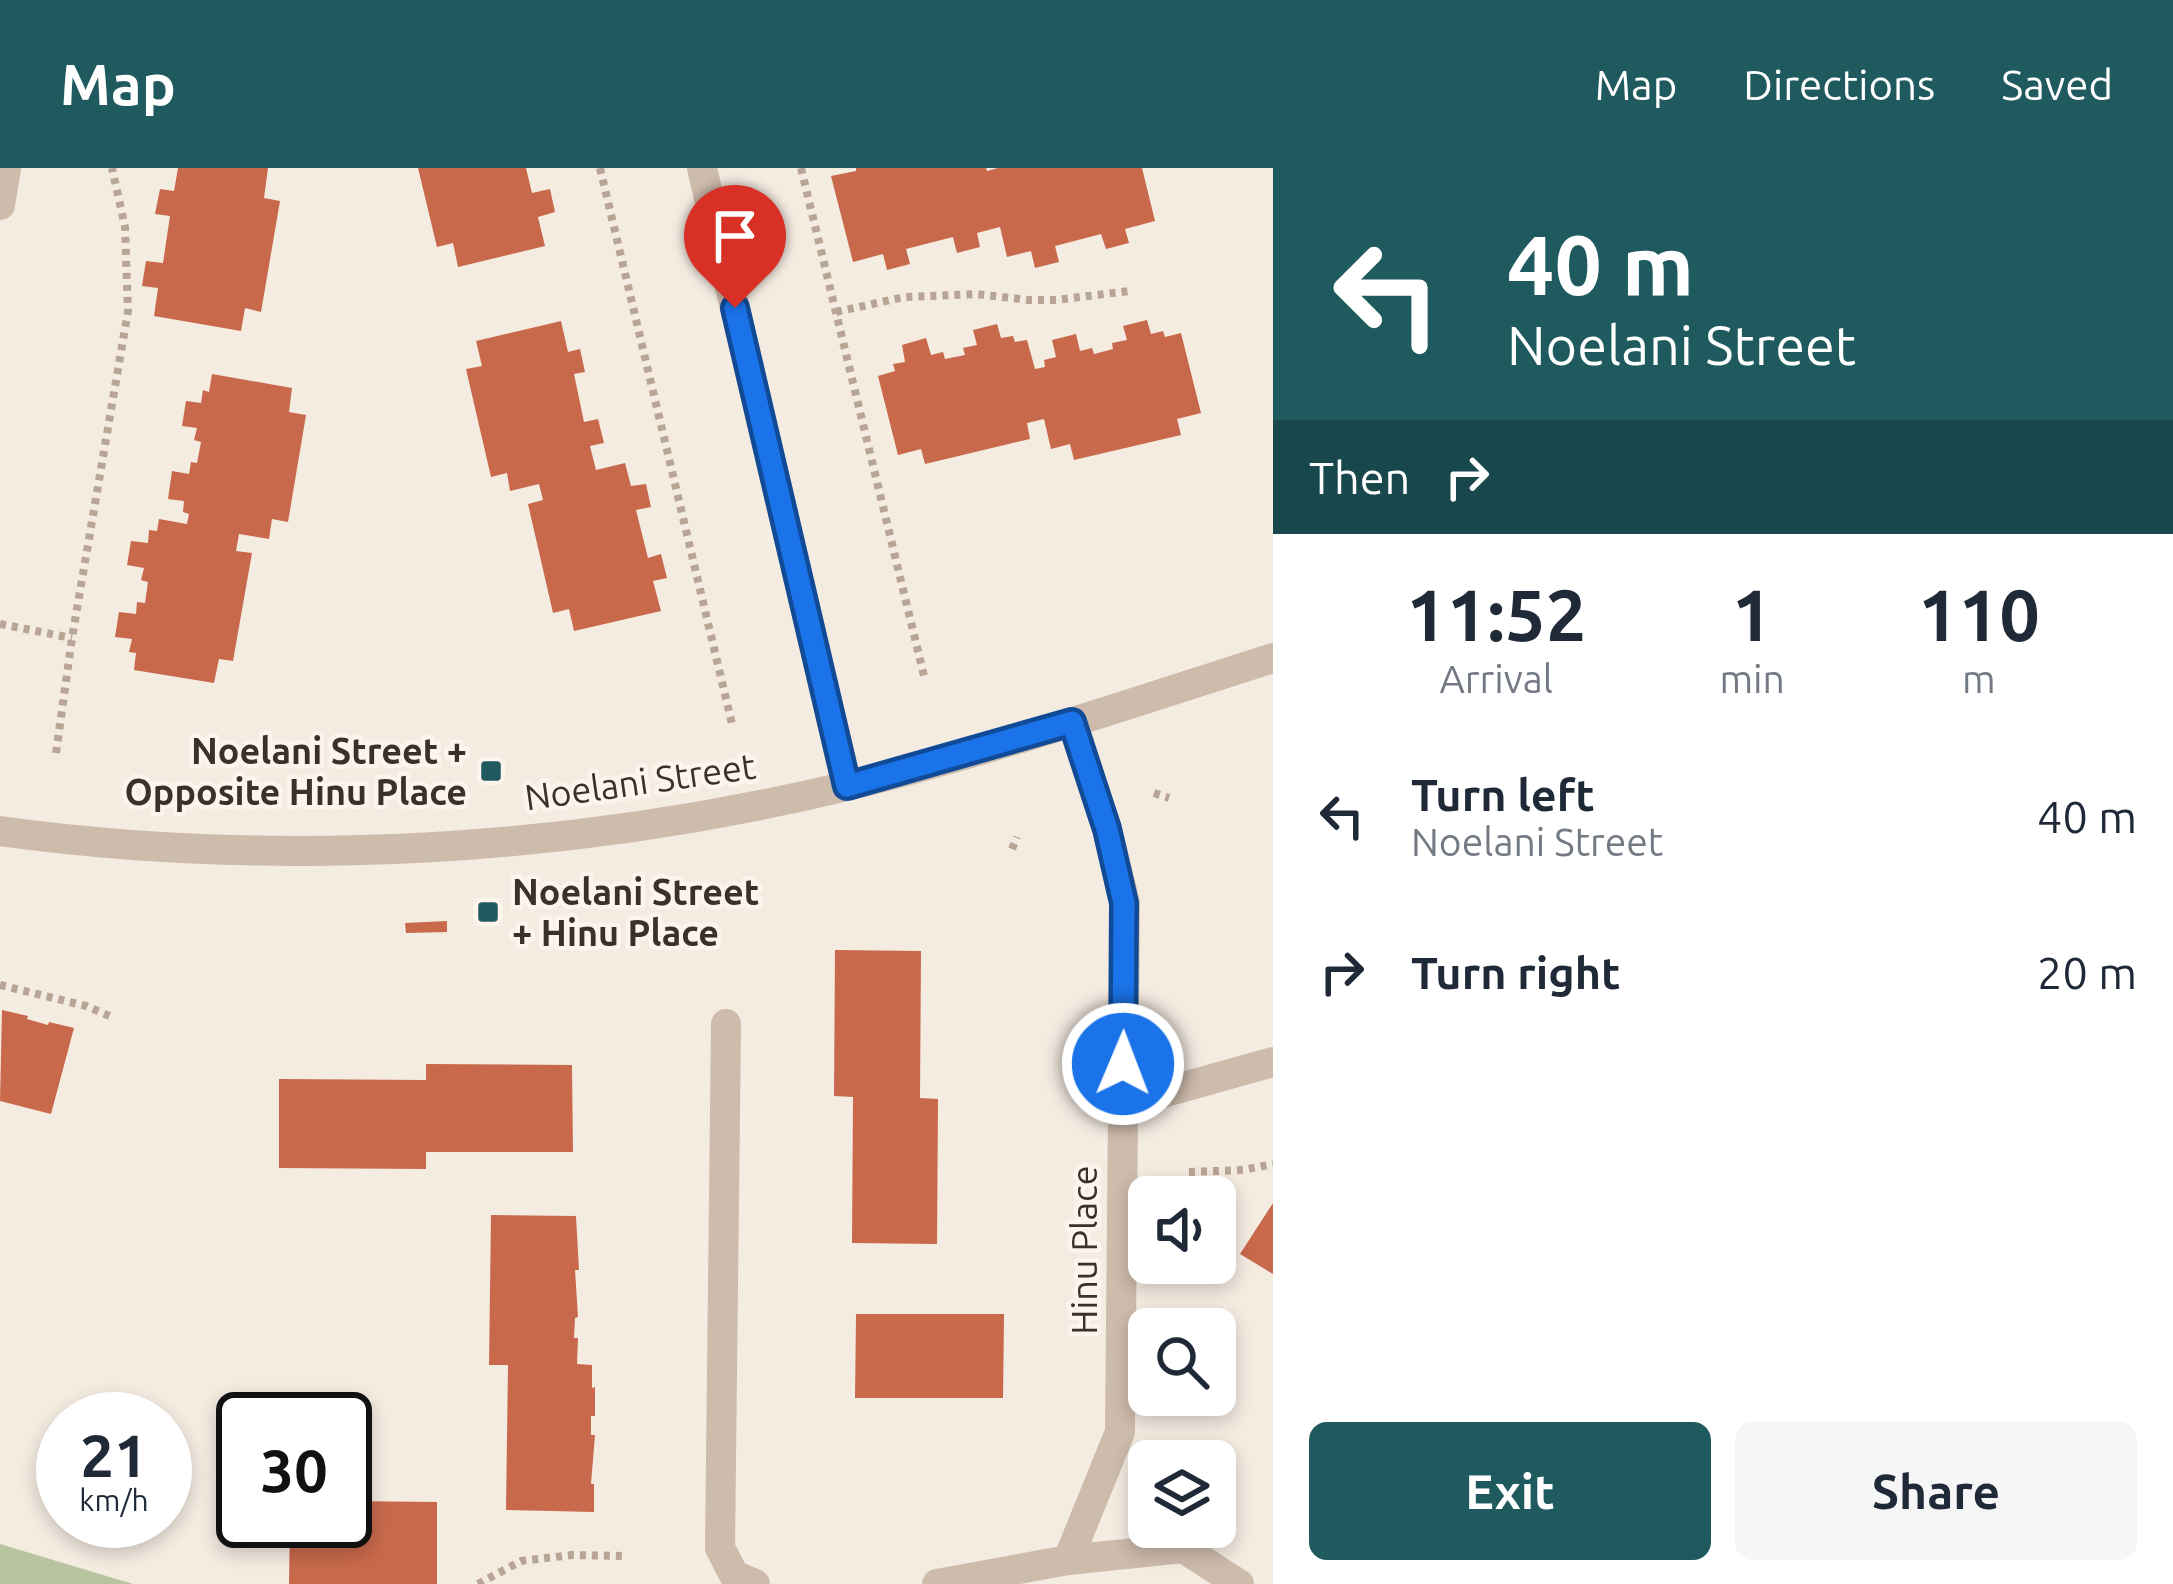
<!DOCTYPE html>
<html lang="en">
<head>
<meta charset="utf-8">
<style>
	:root { --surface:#fff; --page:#f6f6f7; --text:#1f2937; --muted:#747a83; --accent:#1f5a5e }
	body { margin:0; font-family:Ubuntu,sans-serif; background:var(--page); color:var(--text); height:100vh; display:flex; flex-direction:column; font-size:45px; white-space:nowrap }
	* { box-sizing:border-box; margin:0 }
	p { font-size:39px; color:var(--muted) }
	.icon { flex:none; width:66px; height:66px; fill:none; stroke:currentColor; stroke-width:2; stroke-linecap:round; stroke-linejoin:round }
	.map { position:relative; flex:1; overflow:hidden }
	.side { display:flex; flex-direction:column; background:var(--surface); width:900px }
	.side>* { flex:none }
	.hud { background:#1f5a5e; color:#fff; overflow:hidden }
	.fabs { position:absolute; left:1128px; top:1008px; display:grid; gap:24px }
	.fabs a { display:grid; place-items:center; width:108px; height:108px; border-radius:18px; background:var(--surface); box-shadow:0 6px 18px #0003; font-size:60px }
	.speed { position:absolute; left:36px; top:1224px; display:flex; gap:24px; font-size:60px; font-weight:700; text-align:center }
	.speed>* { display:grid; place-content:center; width:156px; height:156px; border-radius:50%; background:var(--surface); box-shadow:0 6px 18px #0003; line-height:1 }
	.speed small { font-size:30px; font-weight:400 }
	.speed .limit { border:6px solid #111; border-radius:18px; background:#fff; color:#111 }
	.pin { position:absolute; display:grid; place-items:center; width:102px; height:102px; color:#fff; margin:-123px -51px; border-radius:50% 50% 50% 0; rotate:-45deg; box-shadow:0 0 12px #0007 }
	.pin .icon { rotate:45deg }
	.me { position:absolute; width:132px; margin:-66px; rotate:1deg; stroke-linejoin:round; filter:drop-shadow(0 0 9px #0008) }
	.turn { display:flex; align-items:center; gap:42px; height:252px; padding:0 36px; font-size:54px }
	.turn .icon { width:156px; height:156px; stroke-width:2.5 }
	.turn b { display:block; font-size:84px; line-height:102px }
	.then { display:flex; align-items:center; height:114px; padding:0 36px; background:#0003; gap:24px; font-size:45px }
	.eta { display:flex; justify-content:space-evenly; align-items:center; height:204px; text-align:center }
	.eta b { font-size:72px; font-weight:700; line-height:84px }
	.primary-button { display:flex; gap:24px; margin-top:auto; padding:24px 36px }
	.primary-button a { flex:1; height:138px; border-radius:18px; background:var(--accent); color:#fff; font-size:48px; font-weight:700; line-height:138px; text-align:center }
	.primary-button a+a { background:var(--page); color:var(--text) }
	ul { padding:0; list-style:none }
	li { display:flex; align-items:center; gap:36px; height:156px; padding:0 36px }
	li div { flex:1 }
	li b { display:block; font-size:45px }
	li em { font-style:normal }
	header { display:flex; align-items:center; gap:72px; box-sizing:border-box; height:168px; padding:0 60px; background:var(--accent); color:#fff }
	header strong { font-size:57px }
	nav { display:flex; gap:66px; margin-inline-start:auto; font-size:42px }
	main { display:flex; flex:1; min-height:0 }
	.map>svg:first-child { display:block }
</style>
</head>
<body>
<header>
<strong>Map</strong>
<nav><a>Map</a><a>Directions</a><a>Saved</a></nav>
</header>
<main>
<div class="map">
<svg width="1273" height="1416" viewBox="0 0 1273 1416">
	<rect width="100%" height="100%" fill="#f4ebe1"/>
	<polygon fill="#b8c4a0" points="0,1376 133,1416 134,1416 0,1416"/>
	<g fill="#c8694b">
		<polygon points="178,0 268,0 264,30 280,33 261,144 245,140 241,163 154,148 158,120 142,118 146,93 163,95 170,48 155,46 160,21 174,23"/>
		<polygon points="418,0 526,0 532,25 550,21 555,44 538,49 545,78 458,99 453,75 437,79"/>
		<polygon points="856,0 986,0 987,3 998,0 1142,0 1155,53 1125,61 1129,75 1106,81 1101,66 1055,78 1059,94 1035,100 1031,83 1007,89 1000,59 977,65 980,79 957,85 953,69 906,81 910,96 887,102 883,86 853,94 831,8 856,3"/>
		<polygon points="1147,152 1151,166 1163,163 1165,169 1181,165 1201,245 1177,251 1181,267 1074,292 1070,276 1051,281 1044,251 1027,255 1030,271 925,296 921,281 898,287 878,208 895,203 893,196 905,194 902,177 926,170 931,187 943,184 945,191 965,187 963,180 977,177 973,162 997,156 1001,170 1013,168 1015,174 1027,172 1035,201 1045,199 1044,192 1056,189 1052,172 1076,166 1080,183 1092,180 1094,186 1113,181 1112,175 1127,172 1123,158"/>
		<polygon points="561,153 568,184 580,181 585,204 574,206 584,254 598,251 604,275 590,278 596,302 625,295 631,318 646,316 651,339 636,342 648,390 661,386 667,410 653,413 661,443 574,463 569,441 553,445 528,336 543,332 539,316 510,323 507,305 491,309 466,201 482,198 476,173"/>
		<polygon points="212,206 292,220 289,244 306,247 288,354 272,351 269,371 239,366 236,383 252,385 233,493 219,491 214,515 134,502 136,485 129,484 132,471 115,469 119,444 136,446 137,434 145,435 148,414 141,412 144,400 127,397 131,373 148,375 149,362 157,363 159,351 187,356 189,346 183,344 184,333 168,331 172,303 189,306 191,294 197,295 201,274 194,272 197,260 182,258 186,233 201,235 203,222 209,224"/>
		<polygon points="447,753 447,764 406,765 405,755"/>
		<polygon points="835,782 921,783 920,930 938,931 937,1076 852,1075 853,929 834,928"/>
		<polygon points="2,842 28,848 27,851 48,857 49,854 74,860 51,946 0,933"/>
		<polygon points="426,896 572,897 573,984 426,984 426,1001 279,1000 279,911 426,912"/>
		<polygon points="1273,1035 1273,1106 1240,1086"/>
		<polygon points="491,1047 576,1048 579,1102 575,1102 578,1149 575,1150 574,1170 578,1170 577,1196 592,1197 592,1220 595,1219 595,1248 591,1248 591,1267 595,1267 591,1316 594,1316 594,1344 506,1342 508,1197 489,1197"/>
		<polygon points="856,1146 1004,1146 1003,1230 855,1230"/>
		<polygon points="345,1333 437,1334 437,1416 289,1416 290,1353 345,1353"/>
	</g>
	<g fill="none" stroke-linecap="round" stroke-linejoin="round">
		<g stroke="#b9a596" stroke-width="8" stroke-dasharray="6 6" stroke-linecap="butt">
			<polyline points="600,0 732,556"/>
			<polyline points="801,0 925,512"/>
			<polyline points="836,144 904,129 976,126 1029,132 1056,132 1129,123"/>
			<polyline points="0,456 72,470"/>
			<polyline points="56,585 72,470 128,143 125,59 112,0"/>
			<polyline points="1154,625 1169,630"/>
			<polyline points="1012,681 1017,669"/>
			<polyline points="0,817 86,838 112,849"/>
			<polyline points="1189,1004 1243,1002 1273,996"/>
			<polyline points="478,1416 521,1393 572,1387 624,1388"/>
		</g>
		<g stroke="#cdbbac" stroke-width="30">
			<polyline points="702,0 847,618"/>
			<polyline points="0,37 6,0"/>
			<path d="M 0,663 C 280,701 573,684 847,618 C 991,583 1132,535 1273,490"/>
			<polyline points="726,856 720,1380 734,1407 755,1416"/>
			<polyline points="1123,936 1273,894"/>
			<polyline points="1068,1392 1120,1264 1125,735 1107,661 1072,554"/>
			<polyline points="937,1416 1068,1392 1183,1380 1239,1416"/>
		</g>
	</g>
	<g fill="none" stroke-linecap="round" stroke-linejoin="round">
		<defs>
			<polyline id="route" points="735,140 847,618 1072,554 1107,661 1124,735 1123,896"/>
		</defs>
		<use href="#route" stroke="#114b97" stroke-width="30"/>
		<use href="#route" stroke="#1a73e8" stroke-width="21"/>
	</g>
	<g fill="#1f5a5e" stroke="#fbf5ee" stroke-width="4.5">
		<rect x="479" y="591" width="24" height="24" rx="6"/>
		<rect x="476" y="732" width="24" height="24" rx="6"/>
	</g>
	<g text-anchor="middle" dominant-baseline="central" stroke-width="9" stroke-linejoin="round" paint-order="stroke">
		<g font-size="36" font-weight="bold" fill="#3b302b" stroke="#fbf5ee" text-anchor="end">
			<text x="467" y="582">Noelani Street +<tspan x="467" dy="41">Opposite Hinu Place</tspan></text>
			<text x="512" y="723" text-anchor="start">Noelani Street<tspan x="512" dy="41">+ Hinu Place</tspan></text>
		</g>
		<g font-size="36" fill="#3b302b" stroke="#fbf5ee">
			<text transform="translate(640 613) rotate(-8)">Noelani Street</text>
			<text transform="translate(1083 1082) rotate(-90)">Hinu Place</text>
		</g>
	</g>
</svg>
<div class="fabs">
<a><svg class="icon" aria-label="sound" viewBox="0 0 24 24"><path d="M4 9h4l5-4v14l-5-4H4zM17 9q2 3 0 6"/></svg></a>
<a><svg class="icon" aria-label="search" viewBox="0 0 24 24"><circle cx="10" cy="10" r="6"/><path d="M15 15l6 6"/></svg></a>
<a><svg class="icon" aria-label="layers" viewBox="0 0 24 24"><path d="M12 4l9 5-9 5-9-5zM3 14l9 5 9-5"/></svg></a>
</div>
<div class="speed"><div>21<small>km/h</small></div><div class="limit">30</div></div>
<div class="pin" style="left:735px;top:140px;background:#d93025"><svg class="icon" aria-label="arrive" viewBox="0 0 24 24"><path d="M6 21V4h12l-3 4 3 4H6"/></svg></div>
<svg class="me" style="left:1123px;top:896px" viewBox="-20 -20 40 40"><circle r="17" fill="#1a73e8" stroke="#fff" stroke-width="3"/><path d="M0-11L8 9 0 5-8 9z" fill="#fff"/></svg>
</div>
<section class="side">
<div class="hud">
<div class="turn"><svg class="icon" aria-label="left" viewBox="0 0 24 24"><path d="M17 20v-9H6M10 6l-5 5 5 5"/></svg><div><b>40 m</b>Noelani Street</div></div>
<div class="then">Then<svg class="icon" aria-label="right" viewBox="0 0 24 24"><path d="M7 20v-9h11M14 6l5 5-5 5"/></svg></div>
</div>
<div class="eta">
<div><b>11:52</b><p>Arrival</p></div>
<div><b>1</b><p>min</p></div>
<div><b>110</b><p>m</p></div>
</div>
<ul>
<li><svg class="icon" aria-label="left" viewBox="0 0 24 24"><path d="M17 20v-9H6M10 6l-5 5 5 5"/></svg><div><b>Turn left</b><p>Noelani Street</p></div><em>40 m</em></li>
<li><svg class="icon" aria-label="right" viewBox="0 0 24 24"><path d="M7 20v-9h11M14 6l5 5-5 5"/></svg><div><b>Turn right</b></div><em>20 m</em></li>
</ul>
<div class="primary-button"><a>Exit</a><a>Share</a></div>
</section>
</main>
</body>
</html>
